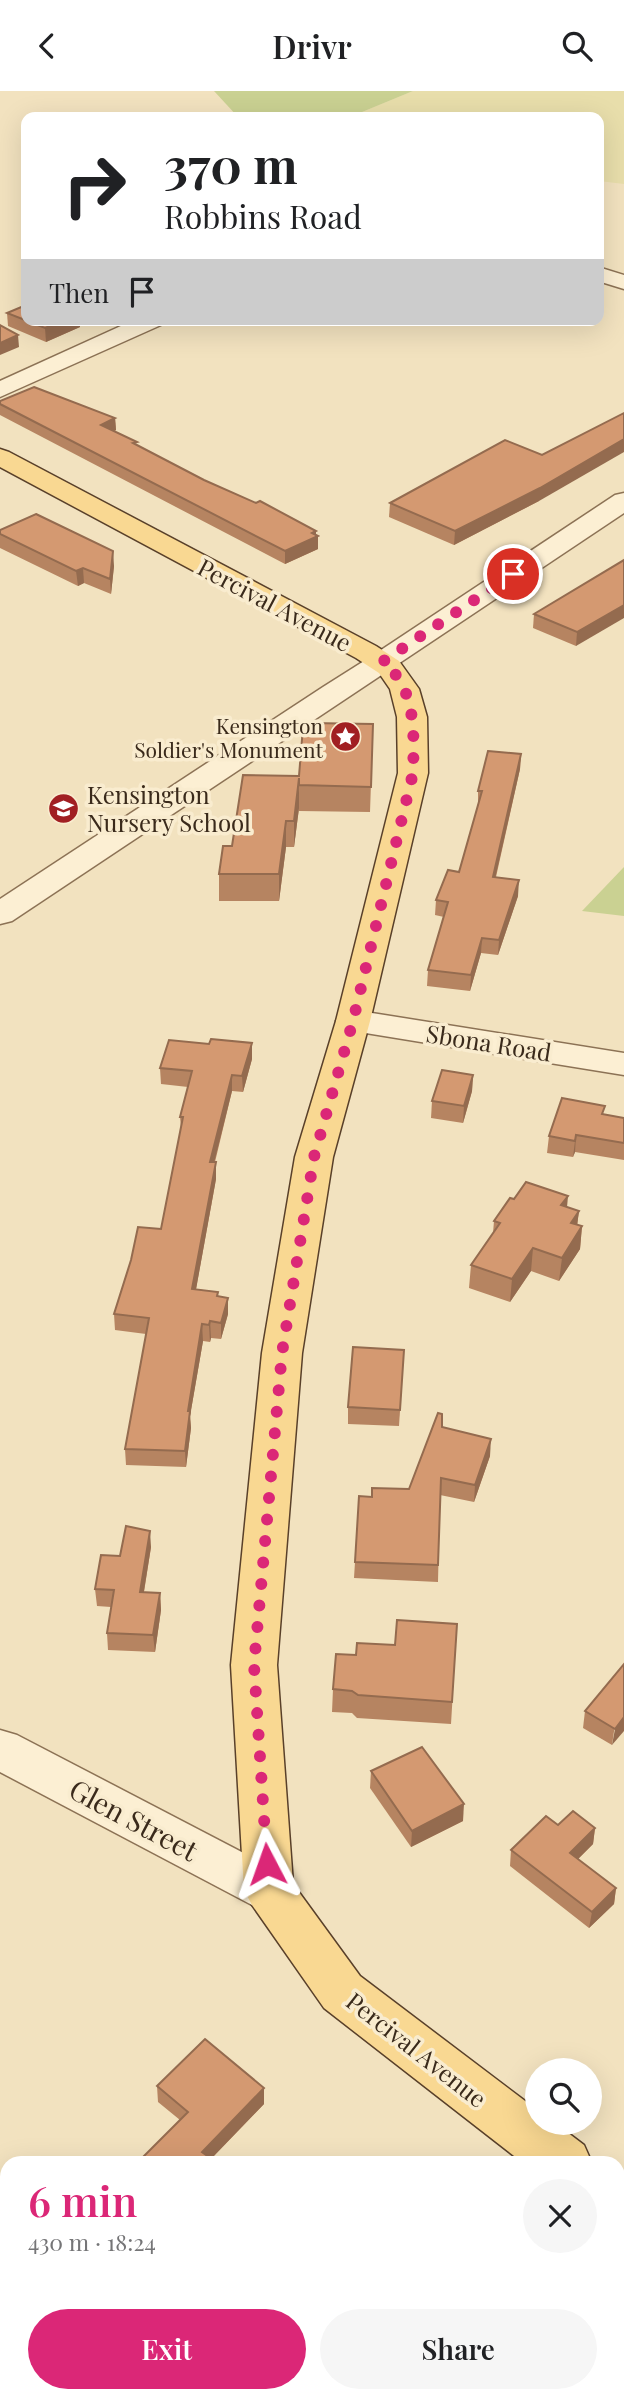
<!DOCTYPE html>
<html lang="en">
<head>
<meta charset="utf-8">
<style>
	:root { --surface:#fff; --page:#f6f6f6; --text:#202124; --muted:#757577; --accent:#db2777 }
	body { margin:0; font-family:"Playfair Display",serif; background:var(--page); color:var(--text); height:100vh; display:flex; flex-direction:column; font-size:26px; white-space:nowrap }
	* { box-sizing:border-box; margin:0 }
	p { font-size:23px; color:var(--muted) }
	.icon { flex:none; width:38px; height:38px; fill:none; stroke:currentColor; stroke-width:2; stroke-linecap:round; stroke-linejoin:round }
	.map { position:relative; flex:1; overflow:hidden }
	.drawer { position:absolute; left:0px; top:2065px; width:625px; height:247px; display:flex; flex-direction:column; background:var(--surface); border-radius:21px 21px 0 0; box-shadow:0 7px 28px #0002 }
	.drawer>* { flex:none }
	.banner { position:absolute; left:21px; top:21px; width:583px; height:214px; border-radius:14px; box-shadow:0 7px 28px #0002; background:#fff; color:var(--text); overflow:hidden }
	.tools { position:absolute; left:525px; top:1967px; display:grid; gap:14px }
	.tools a { display:grid; place-items:center; width:77px; height:77px; border-radius:50%; background:var(--surface); box-shadow:0 7px 28px #0002; font-size:35px }
	.pin { position:absolute; display:grid; place-items:center; width:60px; height:60px; color:#fff; margin:-30px; border:4px solid #fff; border-radius:50%; box-shadow:0 2px 7px #0007 }
	.me { position:absolute; width:77px; margin:-38px; rotate:356deg; stroke-linejoin:round; filter:drop-shadow(0 0 5px #0008) }
	.turn { display:flex; align-items:center; gap:24px; height:147px; padding:0 28px; font-size:32px }
	.turn .icon { width:91px; height:91px; stroke-width:2.5 }
	.turn b { display:block; font-size:49px; line-height:60px }
	.then { display:flex; align-items:center; height:66px; padding:0 28px; background:#0003; gap:14px; font-size:26px }
	.round { display:grid; place-items:center; flex:none; width:74px; height:74px; border-radius:37px; background:var(--page) }
	.summary { display:flex; align-items:center; justify-content:space-between; height:119px; padding:0 28px }
	h1 { font-size:42px; font-weight:600; line-height:52px; color:var(--accent) }
	.button { display:flex; gap:14px; margin-top:auto; padding:14px 28px }
	.button a { flex:1; height:80px; border-radius:42px; background:var(--accent); color:#fff; font-size:28px; font-weight:600; line-height:80px; text-align:center }
	.button a+a { background:var(--page); color:var(--text) }
	header { display:flex; justify-content:space-between; align-items:center; height:91px; padding:0 28px; background:var(--surface); font-size:32px; font-weight:600 }
	.map>svg:first-child { display:block }
</style>
</head>
<body>
<header><svg class="icon" aria-label="back" viewBox="0 0 24 24"><path d="M15 5l-7 7 7 7"/></svg>Drivr<svg class="icon" aria-label="search" viewBox="0 0 24 24"><circle cx="10" cy="10" r="6"/><path d="M15 15l6 6"/></svg></header>
<div class="map">
<svg width="624" height="2311" viewBox="0 0 624 2311">
	<rect width="100%" height="100%" fill="#f2e2bf"/>
	<polygon fill="#e8deab" points="413,0 624,0 624,93 599,90 598,26 350,26"/>
	<g fill="#cad192">
		<polygon points="214,0 413,0 350,26 238,26"/>
		<polygon points="624,776 624,825 582,820"/>
	</g>
	<g fill="none" stroke-linecap="round" stroke-linejoin="round">
		<defs>
			<g id="minor">
				<polygon points="598,176 624,184 624,198 598,190"/>
				<polygon points="134,229 164,229 161,234 0,306 0,290"/>
				<polygon points="382,562 392,565 396,571 392,577 12,830 0,833 0,808 323,596 372,565"/>
				<polygon points="353,919 624,962 624,984 341,938 336,930 341,922"/>
				<polygon points="0,1639 17,1644 286,1784 294,1799 286,1814 269,1820 252,1814 0,1681"/>
			</g>
			<polygon id="tertiary" points="624,402 624,422 392,577 382,580 372,577 368,571 372,565 615,404"/>
			<g id="primary">
				<polygon points="0,358 9,361 376,555 399,570 419,598 427,626 428,682 370,930 333,1066 302,1262 277,1574 293,1793 360,1885 537,2019 537,2032 555,2032 584,2054 592,2072 523,2072 324,1917 252,1814 244,1799 231,1574 262,1262 295,1066 336,930 398,682 397,626 390,598 379,582 356,567 0,376"/>
				<polygon points="618,2087 624,2089 624,2144 618,2142"/>
			</g>
		</defs>
		<use href="#minor" stroke="#8c7255" stroke-width="3"/>
		<use href="#tertiary" stroke="#8c7255" stroke-width="3"/>
		<use href="#primary" stroke="#59402a" stroke-width="3"/>
		<use href="#minor" fill="#fcefd3" fill-rule="evenodd"/>
		<use href="#tertiary" fill="#fcefd3" fill-rule="evenodd"/>
		<use href="#primary" fill="#f9d892" fill-rule="evenodd"/>
	</g>
	<g fill="#b68461">
		<polygon points="7,222 80,236 46,251 8,235"/>
		<polygon points="0,310 115,327 116,339 114,340 137,354 204,389 318,445 318,458 285,473 0,324"/>
		<polygon points="539,410 454,454 389,426 390,412"/>
		<polygon points="0,439 114,475 111,503 84,492 78,495 0,457"/>
		<polygon points="624,469 576,555 533,537 534,523"/>
		<polygon points="373,633 370,721 299,720 299,717 294,756 286,756 279,810 219,810 219,783 232,755 299,685 310,636"/>
		<polygon points="521,663 520,678 496,786 518,805 498,864 481,862 470,900 427,895 428,879 444,826 435,824 436,809 459,781 478,715 478,700"/>
		<polygon points="252,968 243,1001 232,1000 215,1071 216,1071 216,1088 196,1198 218,1201 218,1205 228,1207 228,1223 221,1248 211,1247 210,1251 203,1250 190,1325 191,1337 186,1376 126,1374 125,1358 146,1243 115,1239 114,1223 131,1169 161,1138 181,1036 180,1026 188,996 161,993 160,977"/>
		<polygon points="473,984 472,1000 463,1032 431,1027 432,1010"/>
		<polygon points="604,1023 624,1027 624,1069 575,1061 573,1066 547,1062 549,1045"/>
		<polygon points="514,1108 567,1117 579,1120 577,1134 582,1135 580,1158 559,1190 531,1180 510,1211 469,1197 471,1174 493,1142 494,1130"/>
		<polygon points="404,1259 399,1335 348,1333 348,1316"/>
		<polygon points="442,1336 490,1365 474,1411 440,1404 438,1491 354,1487 355,1471 372,1406 409,1398"/>
		<polygon points="151,1456 144,1501 160,1502 161,1519 155,1561 108,1559 107,1542 111,1516 97,1515 95,1498 120,1465"/>
		<polygon points="457,1533 451,1633 357,1627 352,1622 332,1621 333,1598 356,1564 395,1554"/>
		<polygon points="624,1573 612,1654 583,1637 585,1620"/>
		<polygon points="371,1680 463,1730 411,1756 370,1697"/>
		<polygon points="558,1734 595,1737 593,1753 578,1768 616,1797 614,1813 589,1837 510,1775 511,1759"/>
		<polygon points="157,1995 264,2013 211,2068 213,2072 141,2072 141,2068 180,2029 158,2011"/>
		<polygon points="406,2305 539,2305 535,2311 401,2311"/>
	</g>
	<g fill="#946b4f">
		<polygon points="64,229 80,229 80,236 46,251 45,237"/>
		<polygon points="18,244 19,256 0,264 0,252"/>
		<polygon points="115,327 116,339 102,346 101,334"/>
		<polygon points="624,348 624,361 539,410 454,454 455,440"/>
		<polygon points="316,440 316,446 318,445 318,458 285,473 285,460"/>
		<polygon points="113,460 114,475 111,503 110,488"/>
		<polygon points="83,477 84,492 78,495 76,480"/>
		<polygon points="624,514 624,527 576,555 577,541"/>
		<polygon points="521,663 520,678 492,801 493,786"/>
		<polygon points="299,694 299,717 294,756 294,730"/>
		<polygon points="286,730 286,756 279,810 279,783"/>
		<polygon points="519,789 518,805 498,864 499,849"/>
		<polygon points="482,847 481,862 470,900 471,884"/>
		<polygon points="252,952 252,968 243,1001 242,985"/>
		<polygon points="232,984 232,1000 210,1088 210,1071"/>
		<polygon points="473,984 472,1000 463,1032 464,1015"/>
		<polygon points="576,1044 575,1061 573,1066 575,1050"/>
		<polygon points="216,1071 216,1088 193,1215 192,1198"/>
		<polygon points="568,1105 566,1128 561,1114"/>
		<polygon points="579,1120 576,1143 571,1132"/>
		<polygon points="582,1135 580,1158 559,1190 562,1167"/>
		<polygon points="533,1157 531,1180 510,1211 512,1188"/>
		<polygon points="228,1207 228,1223 221,1248 221,1232"/>
		<polygon points="210,1230 211,1247 210,1251 209,1234"/>
		<polygon points="202,1233 203,1250 190,1325 191,1337 186,1376 185,1360 188,1320"/>
		<polygon points="491,1348 490,1365 474,1411 475,1394"/>
		<polygon points="150,1440 151,1456 141,1518 140,1501"/>
		<polygon points="160,1502 161,1519 155,1561 153,1544"/>
		<polygon points="624,1626 624,1640 612,1654 615,1638"/>
		<polygon points="464,1713 463,1730 411,1756 412,1740"/>
		<polygon points="595,1737 593,1753 568,1778 570,1762"/>
		<polygon points="616,1797 614,1813 589,1837 592,1821"/>
		<polygon points="264,1997 264,2013 207,2072 202,2061"/>
		<polygon points="7,2282 7,2292 0,2301 0,2291"/>
		<polygon points="483,2305 485,2305 484,2311 478,2311"/>
		<polygon points="530,2305 539,2305 535,2311 525,2311"/>
	</g>
	<g fill="#d49971" stroke="#946b4f" stroke-width="2">
		<polygon points="26,214 26,229 64,229 45,237 7,222"/>
		<polygon points="0,234 18,244 0,252"/>
		<polygon points="34,296 115,327 101,334 137,351 133,352 204,389 256,412 260,410 316,440 312,442 318,445 285,460 0,313 0,310"/>
		<polygon points="624,322 624,348 540,397 455,440 390,412 505,349 542,364"/>
		<polygon points="36,423 113,460 110,488 83,477 76,480 0,443 0,439"/>
		<polygon points="624,469 624,514 577,541 534,523"/>
		<polygon points="310,632 373,633 371,696 299,694 299,687 294,730 286,730 279,783 219,783 223,755 232,755 243,684 299,685 303,636 310,636"/>
		<polygon points="488,660 521,663 493,786 519,789 499,849 482,847 471,884 428,879 448,811 436,809 448,779 459,781 482,700 478,700"/>
		<polygon points="211,948 252,952 242,985 232,984 210,1071 216,1071 192,1198 218,1201 217,1205 228,1207 221,1232 210,1230 209,1234 202,1233 188,1320 190,1320 185,1360 125,1358 149,1227 114,1223 131,1169 138,1136 161,1138 183,1026 180,1026 192,980 160,977 169,949 209,953"/>
		<polygon points="442,979 473,984 464,1015 432,1010"/>
		<polygon points="562,1007 605,1015 602,1023 624,1027 624,1052 576,1044 575,1050 549,1045"/>
		<polygon points="526,1091 568,1105 561,1114 579,1120 571,1132 582,1135 562,1167 533,1157 512,1188 471,1174 500,1132 494,1130 510,1107 514,1108"/>
		<polygon points="353,1256 404,1259 400,1319 348,1316"/>
		<polygon points="438,1322 442,1323 442,1336 491,1348 475,1394 441,1387 438,1474 355,1471 359,1405 372,1406 372,1397 409,1398"/>
		<polygon points="126,1435 150,1440 140,1501 160,1502 153,1544 107,1542 114,1499 95,1498 101,1464 120,1465"/>
		<polygon points="397,1529 457,1533 452,1611 358,1604 352,1600 333,1598 336,1563 356,1564 357,1552 395,1554"/>
		<polygon points="624,1573 624,1626 615,1638 585,1620"/>
		<polygon points="422,1656 464,1713 412,1740 371,1680"/>
		<polygon points="573,1720 595,1737 570,1762 616,1797 592,1821 511,1759 546,1725 558,1734"/>
		<polygon points="205,1948 264,1997 202,2061 213,2069 210,2072 145,2072 141,2068 188,2021 157,1995"/>
		<polygon points="0,2238 7,2243 7,2282 0,2291"/>
		<polygon points="406,2305 483,2305 478,2311 401,2311"/>
		<polygon points="489,2305 530,2305 525,2311 497,2311"/>
	</g>
	<g fill="none" stroke-linecap="round" stroke-linejoin="round">
		<path stroke="#db2777" stroke-width="12" stroke-dasharray="0 21.6" d="M 267,1773 L 254,1574 L 282,1262 L 314,1066 L 353,930 L 413,682 C 414,644 417,595 382,571 L 513,483"/>
	</g>
	<defs>
		<symbol id="sight-disc" viewBox="-11 -11 22 22"><circle r="9.5" fill="#a11f22" stroke="#f9eccf"/><path d="M0-6L1.8-2.2L6-1.7L2.9 1.2L3.7 5.4L0 3.3L-3.7 5.4L-2.9 1.2L-6-1.7L-1.8-2.2Z" fill="#fff"/></symbol>
		<symbol id="school-disc" viewBox="-11 -11 22 22"><circle r="9.5" fill="#a11f22" stroke="#f9eccf"/><path d="M0-5L7-2L0 1L-7-2ZM-4 1L0 2.5L4 1V4Q0 6-4 4Z" fill="#fff"/></symbol>
	</defs>
	<g fill-rule="evenodd">
		<use href="#sight-disc" x="328" y="628" width="35" height="35"/>
		<use href="#school-disc" x="46" y="700" width="35" height="35"/>
	</g>
	<g text-anchor="middle" dominant-baseline="central" stroke-width="7" stroke-linejoin="round" paint-order="stroke">
		<g font-size="21" fill="#3a2a1b" stroke="#f9eccf" text-anchor="end">
			<text x="323" y="634">Kensington<tspan x="323" dy="24">Soldier's Monument</tspan></text>
		</g>
		<g font-size="24" fill="#3a2a1b" stroke="#f9eccf">
			<text transform="translate(275 513) rotate(28)">Percival Avenue</text>
			<text transform="translate(489 951) rotate(9)">Sbona Road</text>
			<text transform="translate(417 1958) rotate(38)">Percival Avenue</text>
		</g>
		<g font-size="24" fill="#3a2a1b" stroke="#f9eccf" text-anchor="start">
			<text x="87" y="703">Kensington<tspan x="87" dy="28">Nursery School</tspan></text>
		</g>
		<g font-size="28" fill="#3a2a1b" stroke="#f9eccf">
			<text transform="translate(134 1728) rotate(28)">Glen Street</text>
		</g>
	</g>
</svg>
<div class="tools">
<a><svg class="icon" aria-label="search" viewBox="0 0 24 24"><circle cx="10" cy="10" r="6"/><path d="M15 15l6 6"/></svg></a>
</div>
<div class="pin" style="left:513px;top:483px;background:#d93025"><svg class="icon" aria-label="arrive" viewBox="0 0 24 24"><path d="M6 21V4h12l-3 4 3 4H6"/></svg></div>
<svg class="me" style="left:267px;top:1773px" viewBox="-20 -20 40 40"><path d="M0-17L14 15 0 8-14 15z" fill="#db2777" stroke="#fff" stroke-width="4"/></svg>
<div class="banner">
<div class="turn"><svg class="icon" aria-label="right" viewBox="0 0 24 24"><path d="M7 20v-9h11M14 6l5 5-5 5"/></svg><div><b>370 m</b>Robbins Road</div></div>
<div class="then">Then<svg class="icon" aria-label="arrive" viewBox="0 0 24 24"><path d="M6 21V4h12l-3 4 3 4H6"/></svg></div>
</div>
<section class="drawer">
<div class="summary"><div><h1>6 min</h1><p>430 m · 18:24</p></div><a class="round"><svg class="icon" aria-label="close" viewBox="0 0 24 24"><path d="M6 6l12 12M18 6L6 18"/></svg></a></div>
<div class="button"><a>Exit</a><a>Share</a></div>
</section>
</div>
</body>
</html>
